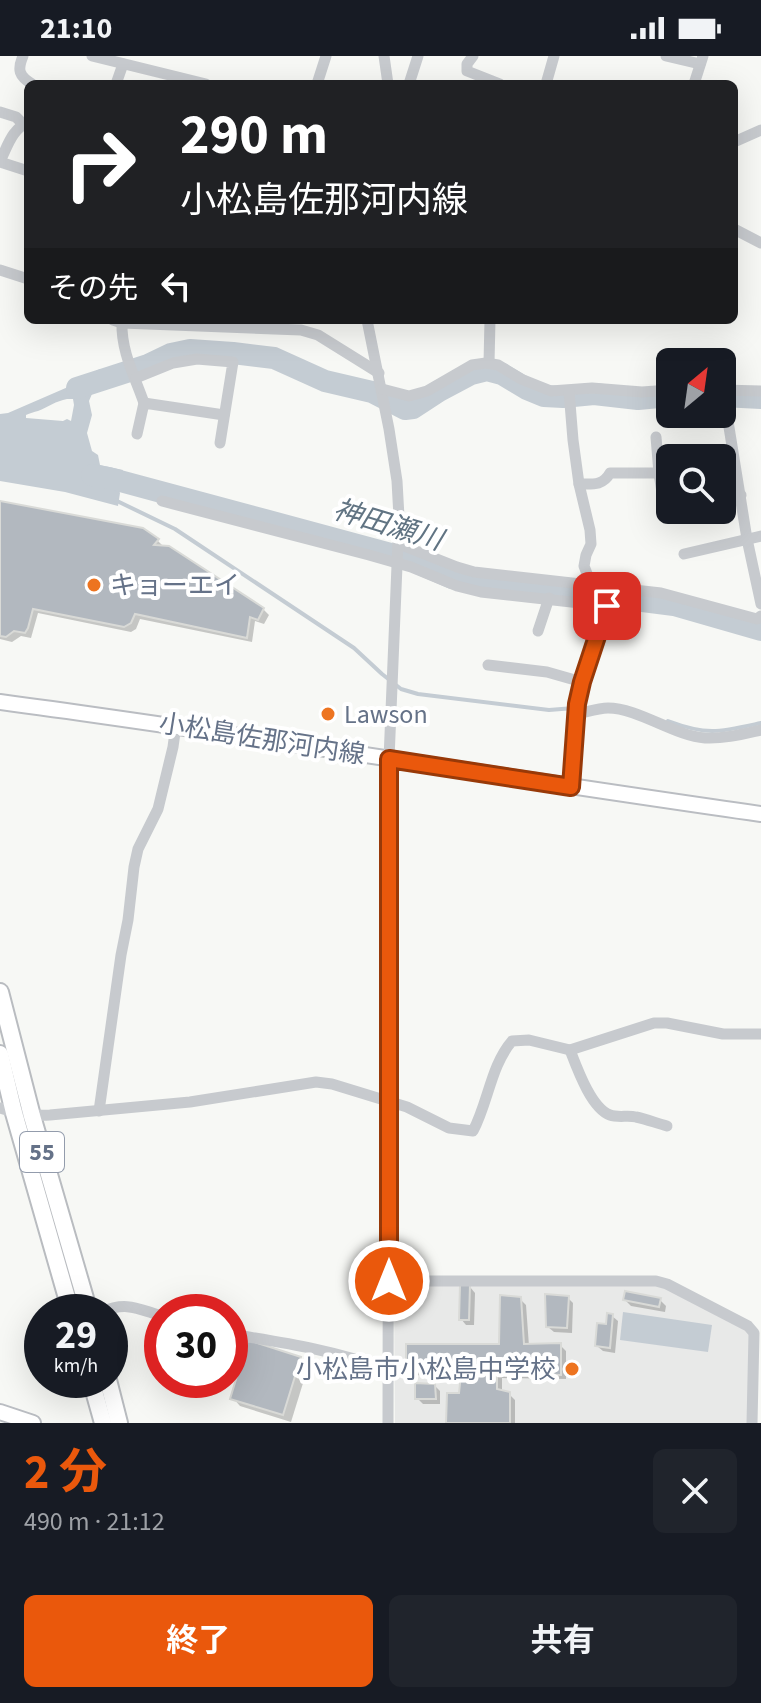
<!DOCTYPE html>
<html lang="ja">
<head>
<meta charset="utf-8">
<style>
	:root { --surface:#171b24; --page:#20242c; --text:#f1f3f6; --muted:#9ea1a6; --accent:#ea580c }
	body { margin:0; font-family:"Source Sans 3","Noto Sans JP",sans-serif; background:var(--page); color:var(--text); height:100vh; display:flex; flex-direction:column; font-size:30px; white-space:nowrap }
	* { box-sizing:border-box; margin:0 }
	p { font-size:26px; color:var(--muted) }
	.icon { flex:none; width:44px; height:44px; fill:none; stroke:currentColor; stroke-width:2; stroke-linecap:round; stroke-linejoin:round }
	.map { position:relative; height:1367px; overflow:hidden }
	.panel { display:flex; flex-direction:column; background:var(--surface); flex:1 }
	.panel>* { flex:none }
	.banner { position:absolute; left:24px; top:24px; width:714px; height:244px; border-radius:12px; box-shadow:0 8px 32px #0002; background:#202124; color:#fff; overflow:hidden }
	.needle { width:52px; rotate:29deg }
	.controls { position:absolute; left:656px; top:292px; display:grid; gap:16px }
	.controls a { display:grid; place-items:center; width:80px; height:80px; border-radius:12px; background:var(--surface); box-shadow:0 8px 32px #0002; font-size:40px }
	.speed { position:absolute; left:24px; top:1238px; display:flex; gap:16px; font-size:40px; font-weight:700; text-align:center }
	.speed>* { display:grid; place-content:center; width:104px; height:104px; border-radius:50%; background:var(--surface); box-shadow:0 8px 32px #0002; line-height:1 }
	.speed small { font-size:20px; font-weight:400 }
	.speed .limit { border:12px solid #d22; background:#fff; color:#111 }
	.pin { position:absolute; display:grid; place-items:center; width:68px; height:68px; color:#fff; margin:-34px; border-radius:16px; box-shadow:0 4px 12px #0006 }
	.me { position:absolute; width:88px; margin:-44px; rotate:0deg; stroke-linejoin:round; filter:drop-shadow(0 0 6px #0008) }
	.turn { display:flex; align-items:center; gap:28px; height:168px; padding:0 24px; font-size:36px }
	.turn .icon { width:104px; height:104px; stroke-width:2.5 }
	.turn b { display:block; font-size:56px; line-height:68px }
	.then { display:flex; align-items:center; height:76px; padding:0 24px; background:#0003; gap:16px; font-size:30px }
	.round { display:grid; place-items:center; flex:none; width:84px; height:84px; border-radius:12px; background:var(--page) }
	.headline { display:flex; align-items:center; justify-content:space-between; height:136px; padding:0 24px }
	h1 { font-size:48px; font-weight:700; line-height:60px; color:var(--accent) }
	.action { display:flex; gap:16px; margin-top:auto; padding:16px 24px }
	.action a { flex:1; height:92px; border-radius:12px; background:var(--accent); color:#fff; font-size:32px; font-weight:700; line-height:92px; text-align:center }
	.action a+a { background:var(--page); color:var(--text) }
	.status { display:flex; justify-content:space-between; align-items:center; height:56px; padding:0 40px; background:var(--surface); direction:ltr }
	.status svg { height:22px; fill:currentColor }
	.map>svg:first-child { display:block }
</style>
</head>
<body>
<div class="status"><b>21:10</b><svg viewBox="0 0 49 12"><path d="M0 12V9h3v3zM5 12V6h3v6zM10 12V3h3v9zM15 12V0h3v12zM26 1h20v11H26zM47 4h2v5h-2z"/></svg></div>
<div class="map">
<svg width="761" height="1367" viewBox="0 0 761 1367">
	<rect width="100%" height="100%" fill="#f7f8f5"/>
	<polygon fill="#e8e9e8" points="398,1227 656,1229 668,1232 746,1273 749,1278 748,1367 395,1367 394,1233"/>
	<g fill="#c4ccd3" fill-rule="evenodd">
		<path d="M 100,313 L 102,323 L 97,326 L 89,345 L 92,359 L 87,377 L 92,395 L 98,399 L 100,409 L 123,414 L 117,430 L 120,437 L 118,450 L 65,436 L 0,425 L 0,358 L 8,357 L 68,331 L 75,325 ZM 67,343 L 73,343 L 74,349 L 71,365 L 67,363 L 63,365 L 26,362 L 26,359 C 30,357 34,356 38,355 C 48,351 56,345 67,343 Z"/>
		<polygon points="623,1256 712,1269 708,1296 620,1284"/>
	</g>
	<g fill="#0003">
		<polygon points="0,447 157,484 163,490 263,553 269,559 264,568 255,565 252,586 140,563 136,573 131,576 38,557 31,582 21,580 12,586 0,583"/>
		<polygon points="470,1231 475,1237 474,1269 466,1269 461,1263"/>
		<polygon points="568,1242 573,1247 572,1277 554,1276 548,1271"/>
		<polygon points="520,1243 526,1249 529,1290 560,1289 566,1295 566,1323 502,1322 502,1336 509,1338 515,1344 515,1367 448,1367 461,1339 462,1322 414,1319 408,1314 501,1290"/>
		<polygon points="625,1244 660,1244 666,1250 665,1256 631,1250"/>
		<polygon points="612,1260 618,1265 615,1297 603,1295 597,1290"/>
		<polygon points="300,1303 308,1311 291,1366 240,1350 233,1342"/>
		<polygon points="435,1330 440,1335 440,1348 423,1348 417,1342"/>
	</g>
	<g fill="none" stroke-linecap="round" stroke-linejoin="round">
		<g stroke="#c4ccd3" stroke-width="4">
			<polyline points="115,444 175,473 354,592 382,618 401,633 418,638 549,654 574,652"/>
			<path d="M 668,665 C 708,680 720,676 761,667"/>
		</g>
		<g stroke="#c4ccd3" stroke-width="22">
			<polyline points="77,332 148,309 171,298 190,294 233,297 274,302 325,325 372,336 405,353 413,352 439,335 471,318 487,314 502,318 527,333 544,340 563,341 594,338 638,343 670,340"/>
			<polyline points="722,340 761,342"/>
			<polyline points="92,419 109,422 406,502 452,522 499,531 627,543 674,549 761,574"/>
		</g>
	</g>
	<g fill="#b2b8bf" stroke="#d9dad7" stroke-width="2">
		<polygon points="0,445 143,472 159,483 154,489 169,490 264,552 258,564 250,561 247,582 135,558 131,567 124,571 33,553 28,572 25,577 14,575 6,581 0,580"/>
		<polygon points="460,1229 470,1229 469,1264 459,1264"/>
		<polygon points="625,1235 661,1242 659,1251 623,1244"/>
		<polygon points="545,1238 569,1240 567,1272 546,1271"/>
		<polygon points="500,1239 521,1241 524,1288 561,1287 561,1319 497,1317 497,1333 510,1336 510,1367 446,1367 447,1337 459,1337 461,1318 406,1314 406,1288 499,1288"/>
		<polygon points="607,1257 613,1258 610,1292 595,1290 597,1267 606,1268"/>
		<polygon points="248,1284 301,1301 283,1359 230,1343"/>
		<polygon points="415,1327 435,1328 436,1343 415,1343"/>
	</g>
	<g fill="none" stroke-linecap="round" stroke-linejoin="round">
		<defs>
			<g id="major">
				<path d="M 0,646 C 254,680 507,722 761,758"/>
				<polyline points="0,1356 33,1367"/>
			</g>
			<g id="highway">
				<polyline points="0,936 32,1060 89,1256"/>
				<polyline points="0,998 14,1057 71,1256"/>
				<polyline points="91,1324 103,1367"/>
				<polyline points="108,1324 119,1367"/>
			</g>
		</defs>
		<use href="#major" stroke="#babdc2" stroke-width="18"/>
		<use href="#highway" stroke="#b9bcc0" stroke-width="20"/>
		<g stroke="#c7cace" stroke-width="11">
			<path d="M 23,0 C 17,14 19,20 32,28"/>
			<polyline points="92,0 206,28"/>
			<polyline points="384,0 388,28"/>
			<polyline points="473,0 467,8 467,15 500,28"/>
			<polyline points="666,0 700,8"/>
			<polyline points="116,28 123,8"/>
			<polyline points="317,28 326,0"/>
			<polyline points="409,28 418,0"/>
			<polyline points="546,28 554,0"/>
			<polyline points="694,28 703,0"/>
			<polyline points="0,56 16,61 23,68"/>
			<polyline points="734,86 761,74"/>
			<path d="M 0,105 C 7,92 12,72 28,67"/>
			<polyline points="0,106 28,115"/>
			<polyline points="734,173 761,187"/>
			<polyline points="0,214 28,223"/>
			<polyline points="113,264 122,267 301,274 318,279 379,317"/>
			<polyline points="367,264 389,373 397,425 399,461 389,703 388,1367"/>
			<path d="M 122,267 C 121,295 135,321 144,347"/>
			<polyline points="489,307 490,264"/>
			<polyline points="136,322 173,307 197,303 233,306 220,387"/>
			<polyline points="382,333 409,340 427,335 472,309 486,307 498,309 521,323 551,335 592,332 642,336 670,334"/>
			<polyline points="722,334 761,335"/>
			<polyline points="723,334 747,483 761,548"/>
			<polyline points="569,335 573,384 579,428 590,474 591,488 586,499 584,510 591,528"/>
			<polyline points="137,378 144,347 224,359"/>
			<polyline points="656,381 659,417 664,450 670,453"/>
			<path d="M 579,428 C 592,428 603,430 610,417 L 659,417"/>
			<polyline points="722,444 741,439"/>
			<polyline points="162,445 369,499 411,511 457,530 481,536 607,550 582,626 577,648 571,731"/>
			<polyline points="399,488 457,511 474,516 661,537 757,563 761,560"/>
			<polyline points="684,498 761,480"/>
			<polyline points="538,575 549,542"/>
			<polyline points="488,609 547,616 582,626"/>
			<path d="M 577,658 C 587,656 598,652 608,652 C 638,652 675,680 705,682 C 724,683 743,678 761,674"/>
			<path d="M 570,994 C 577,1012 591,1052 610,1059 C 618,1062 628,1059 636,1061 C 646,1063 656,1067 667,1070"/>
			<path d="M 0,1052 C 17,1058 32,1060 50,1059 L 190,1046 L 316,1026 L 332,1028 L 407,1051 L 449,1072 L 473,1075 C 488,1047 491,1009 512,985 L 529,984 L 570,994 L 654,967 L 667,967 L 723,978 L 761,978"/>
			<polyline points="99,1055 121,899 128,864 134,811 138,793 158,753 173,691 176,669"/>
			<polyline points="389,1225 656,1225 667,1228 748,1270 754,1277 752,1367"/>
			<path d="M 102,1256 C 126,1245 138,1253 162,1260"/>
			<path d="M 230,1278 C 286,1287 334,1294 388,1314"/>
		</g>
		<use href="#major" stroke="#fff" stroke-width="14"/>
		<use href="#highway" stroke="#fff" stroke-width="16"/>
	</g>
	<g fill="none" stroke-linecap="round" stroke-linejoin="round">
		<defs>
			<polyline id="route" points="389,1225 389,703 571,731 577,648 582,626 607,550"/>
		</defs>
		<use href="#route" stroke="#983908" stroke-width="20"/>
		<use href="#route" stroke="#ea580c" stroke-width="14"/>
	</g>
	<g fill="#ed7420" stroke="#fff" stroke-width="3">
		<circle cx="94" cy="529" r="8"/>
		<circle cx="328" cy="658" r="8"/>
		<circle cx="572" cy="1313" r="8"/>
	</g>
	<g text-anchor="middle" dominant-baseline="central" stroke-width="8" stroke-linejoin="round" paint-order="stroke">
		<rect fill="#fff" stroke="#939cac" stroke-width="2" x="20" y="1076" width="44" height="40" rx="6"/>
		<g font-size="24" font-weight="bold" fill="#657288">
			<text x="42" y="1096">55</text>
		</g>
		<g font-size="26" fill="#657288" stroke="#fff" text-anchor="start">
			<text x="110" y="529">キョーエイ</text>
			<text x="344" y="658">Lawson</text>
			<text x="556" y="1313" text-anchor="end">小松島市小松島中学校</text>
		</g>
		<g font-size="26" fill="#657288" stroke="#fff">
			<text transform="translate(262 683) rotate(9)">小松島佐那河内線</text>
		</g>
		<g font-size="28" font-style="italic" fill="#617483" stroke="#fff">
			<text transform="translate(388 469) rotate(17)">神田瀬川</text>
		</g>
	</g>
</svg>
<div class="controls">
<a><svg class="needle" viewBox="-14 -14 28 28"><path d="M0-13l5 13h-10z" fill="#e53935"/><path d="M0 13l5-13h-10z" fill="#9ea1a6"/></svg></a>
<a><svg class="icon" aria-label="search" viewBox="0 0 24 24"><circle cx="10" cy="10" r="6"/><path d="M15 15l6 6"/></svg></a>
</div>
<div class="speed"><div>29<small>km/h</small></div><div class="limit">30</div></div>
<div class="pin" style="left:607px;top:550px;background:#d93025"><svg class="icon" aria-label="arrive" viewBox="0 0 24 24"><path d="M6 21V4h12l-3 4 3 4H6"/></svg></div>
<svg class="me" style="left:389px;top:1225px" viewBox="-20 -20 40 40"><circle r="17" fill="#ea580c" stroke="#fff" stroke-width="3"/><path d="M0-11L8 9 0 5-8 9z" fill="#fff"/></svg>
<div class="banner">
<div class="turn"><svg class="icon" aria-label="right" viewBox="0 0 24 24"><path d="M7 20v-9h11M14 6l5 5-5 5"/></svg><div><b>290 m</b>小松島佐那河内線</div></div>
<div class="then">その先<svg class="icon" aria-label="left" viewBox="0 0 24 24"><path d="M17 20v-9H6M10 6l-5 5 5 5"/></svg></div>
</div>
</div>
<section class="panel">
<div class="headline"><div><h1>2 分</h1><p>490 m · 21:12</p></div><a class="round"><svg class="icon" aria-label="close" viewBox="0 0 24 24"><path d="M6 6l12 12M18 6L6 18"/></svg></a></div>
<div class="action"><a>終了</a><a>共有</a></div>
</section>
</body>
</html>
